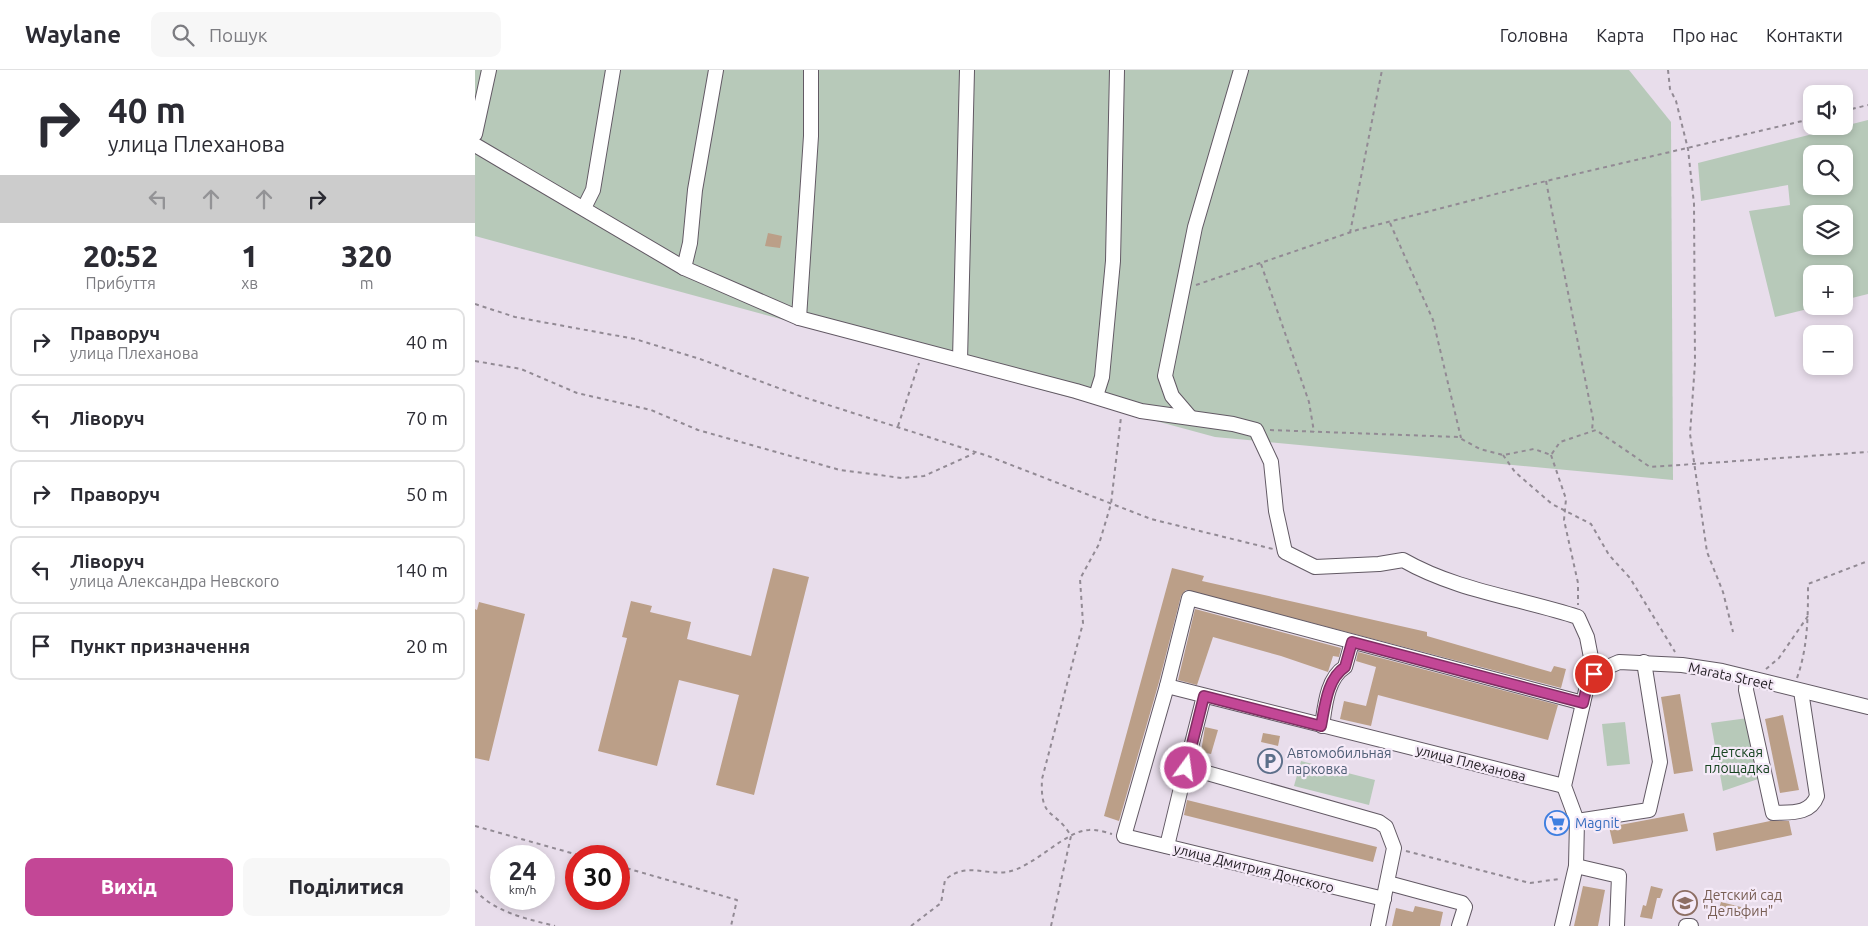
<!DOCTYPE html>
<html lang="uk">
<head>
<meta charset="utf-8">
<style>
	:root { --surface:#fff; --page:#f7f7f7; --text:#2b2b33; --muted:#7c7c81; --line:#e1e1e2; --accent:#c34796 }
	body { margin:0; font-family:Ubuntu,sans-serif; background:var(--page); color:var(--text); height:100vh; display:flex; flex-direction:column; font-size:19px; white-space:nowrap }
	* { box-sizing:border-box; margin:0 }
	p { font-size:16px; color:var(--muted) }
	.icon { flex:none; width:28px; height:28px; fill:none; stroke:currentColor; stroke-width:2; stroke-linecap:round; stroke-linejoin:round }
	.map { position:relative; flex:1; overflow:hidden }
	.sheet { display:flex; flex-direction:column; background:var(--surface); width:475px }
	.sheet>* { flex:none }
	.banner { background:#fff; color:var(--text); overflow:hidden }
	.tools { position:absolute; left:1328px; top:15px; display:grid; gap:10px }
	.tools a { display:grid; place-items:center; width:50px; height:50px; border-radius:10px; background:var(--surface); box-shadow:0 2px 8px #0003; font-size:25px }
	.speed { position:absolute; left:15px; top:775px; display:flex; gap:10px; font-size:25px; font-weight:700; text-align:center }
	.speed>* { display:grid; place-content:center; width:65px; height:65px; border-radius:50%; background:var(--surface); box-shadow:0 2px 8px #0003; line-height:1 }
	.speed small { font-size:12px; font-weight:400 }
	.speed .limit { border:8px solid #d22; background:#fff; color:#111 }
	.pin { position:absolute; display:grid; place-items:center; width:42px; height:42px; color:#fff; margin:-21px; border:2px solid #fff; border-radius:50%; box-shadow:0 1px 5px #0007 }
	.me { position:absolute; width:55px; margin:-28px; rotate:14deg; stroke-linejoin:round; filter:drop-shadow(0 0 4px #0008) }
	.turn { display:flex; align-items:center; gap:18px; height:105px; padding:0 25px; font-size:22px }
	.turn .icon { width:65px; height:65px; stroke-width:2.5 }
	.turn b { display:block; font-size:35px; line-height:42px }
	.lanes { display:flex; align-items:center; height:48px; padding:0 25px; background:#0003; justify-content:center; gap:25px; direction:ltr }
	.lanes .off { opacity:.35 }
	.eta { display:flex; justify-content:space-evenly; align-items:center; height:85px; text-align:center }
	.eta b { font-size:30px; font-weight:800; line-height:35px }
	.cta { display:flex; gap:10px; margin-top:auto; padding:10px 25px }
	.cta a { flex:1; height:58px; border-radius:10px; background:var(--accent); color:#fff; font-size:20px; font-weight:800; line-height:58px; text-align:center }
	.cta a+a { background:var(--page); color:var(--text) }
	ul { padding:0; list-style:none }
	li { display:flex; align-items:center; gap:15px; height:68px; margin:0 10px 8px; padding:0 15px; border:2px solid var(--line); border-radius:10px }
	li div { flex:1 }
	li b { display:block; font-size:19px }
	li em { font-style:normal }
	header { display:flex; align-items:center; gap:30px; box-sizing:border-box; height:70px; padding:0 25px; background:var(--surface); border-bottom:1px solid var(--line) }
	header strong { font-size:24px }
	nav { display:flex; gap:28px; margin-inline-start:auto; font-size:18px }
	.search { width:350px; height:45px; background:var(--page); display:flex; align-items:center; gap:12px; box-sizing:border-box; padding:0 18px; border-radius:10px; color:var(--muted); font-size:19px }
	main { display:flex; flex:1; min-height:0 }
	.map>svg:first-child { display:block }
</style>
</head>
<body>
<header>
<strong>Waylane</strong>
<div class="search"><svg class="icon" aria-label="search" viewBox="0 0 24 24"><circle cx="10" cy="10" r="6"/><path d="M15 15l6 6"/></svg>Пошук</div>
<nav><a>Головна</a><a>Карта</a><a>Про нас</a><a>Контакти</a></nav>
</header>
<main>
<section class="sheet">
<div class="banner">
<div class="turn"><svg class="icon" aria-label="right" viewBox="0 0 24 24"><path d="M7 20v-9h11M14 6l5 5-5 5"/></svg><div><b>40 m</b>улица Плеханова</div></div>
<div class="lanes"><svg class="icon off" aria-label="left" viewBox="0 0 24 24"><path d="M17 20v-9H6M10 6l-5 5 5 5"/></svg><svg class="icon off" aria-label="ahead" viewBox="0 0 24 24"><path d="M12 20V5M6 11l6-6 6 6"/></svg><svg class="icon off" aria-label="ahead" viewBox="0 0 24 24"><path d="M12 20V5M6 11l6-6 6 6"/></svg><svg class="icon" aria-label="right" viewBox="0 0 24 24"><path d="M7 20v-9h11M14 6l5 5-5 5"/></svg></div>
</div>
<div class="eta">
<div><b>20:52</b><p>Прибуття</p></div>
<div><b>1</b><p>хв</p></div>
<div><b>320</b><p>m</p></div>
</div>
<ul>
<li><svg class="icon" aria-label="right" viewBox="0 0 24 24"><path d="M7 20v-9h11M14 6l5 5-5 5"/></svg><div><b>Праворуч</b><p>улица Плеханова</p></div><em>40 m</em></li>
<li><svg class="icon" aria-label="left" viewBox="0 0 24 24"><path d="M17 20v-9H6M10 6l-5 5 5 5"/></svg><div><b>Ліворуч</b></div><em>70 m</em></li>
<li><svg class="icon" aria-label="right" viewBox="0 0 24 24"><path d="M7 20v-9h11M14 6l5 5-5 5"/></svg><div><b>Праворуч</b></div><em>50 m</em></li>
<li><svg class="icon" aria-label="left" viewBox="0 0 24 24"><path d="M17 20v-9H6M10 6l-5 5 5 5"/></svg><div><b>Ліворуч</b><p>улица Александра Невского</p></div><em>140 m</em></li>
<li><svg class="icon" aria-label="arrive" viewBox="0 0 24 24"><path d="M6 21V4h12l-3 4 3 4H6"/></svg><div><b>Пункт призначення</b></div><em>20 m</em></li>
</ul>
<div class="cta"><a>Вихід</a><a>Поділитися</a></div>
</section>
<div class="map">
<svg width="1393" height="856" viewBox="0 0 1393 856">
	<rect width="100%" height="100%" fill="#e8ddeb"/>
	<g fill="#b7c9b9" fill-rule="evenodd">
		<polygon points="0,0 1154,0 1196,52 1198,410 740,367 0,166"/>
		<path d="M 1393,50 L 1393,224 L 1369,230 L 1369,204 L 1336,204 L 1336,236 L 1345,236 L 1300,247 L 1274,141 L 1315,135 L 1313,115 L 1226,131 L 1223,93 ZM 1336,84 L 1369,84 L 1369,116 L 1336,116 ZM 1336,144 L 1369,144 L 1369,176 L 1336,176 Z"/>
		<polygon points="1273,648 1286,708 1248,721 1236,653"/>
		<polygon points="1150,652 1155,694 1132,696 1127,654"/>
		<polygon points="826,691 900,710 894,735 819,716"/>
	</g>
	<g fill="#bb9f88">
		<polygon points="293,163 307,166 305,178 290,176"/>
		<polygon points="298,498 334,507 279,725 241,715 264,625 204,610 182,696 123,681 152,568 147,567 156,531 177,536 175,542 216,552 212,569 276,586"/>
		<polygon points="697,498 729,506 727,511 952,562 952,566 1076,602 1079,596 1091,599 1086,618 711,520 706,526 684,612 644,751 629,746"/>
		<polygon points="4,532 50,544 14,691 0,688 0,539 2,540"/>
		<polygon points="720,539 866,578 864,587 858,586 853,602 806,586 738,567 722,615 703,610"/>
		<polygon points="883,582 1083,635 1073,670 903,625 896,656 865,649 869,631 891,636 901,597 881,591"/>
		<polygon points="1205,624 1218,701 1199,704 1186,627"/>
		<polygon points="1308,645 1324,720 1305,723 1290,649"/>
		<polygon points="730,657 743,660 736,684 726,682"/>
		<polygon points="788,663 805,666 803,676 786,672"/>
		<polygon points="712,730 902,777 898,792 709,745"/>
		<polygon points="1209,743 1213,761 1138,774 1134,757"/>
		<polygon points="1295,751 1314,751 1317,765 1241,781 1238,763"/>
		<polygon points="1108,816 1130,820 1123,856 1099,856"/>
		<polygon points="1176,816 1188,819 1185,828 1182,828 1177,849 1165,847 1168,835 1171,836"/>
		<polygon points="1246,832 1274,839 1272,849 1243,842"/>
		<polygon points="940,836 968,842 965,856 917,856 921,838 938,842"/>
	</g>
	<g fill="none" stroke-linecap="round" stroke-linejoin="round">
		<defs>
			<g id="minor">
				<polyline points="0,64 14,0"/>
				<path d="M 0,75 L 209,198 L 324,248 L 601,321 L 666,341 L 758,354 L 781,360 L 796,392 L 801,441 L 810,482 L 840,497 L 904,494 L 928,490 C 982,521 1045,528 1103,547 L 1112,567 L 1119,603"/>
				<polyline points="109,138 118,120 138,0"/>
				<polyline points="209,198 215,173 220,120 241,0"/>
				<polyline points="324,248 336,66 336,0"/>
				<polyline points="485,290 492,0"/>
				<polyline points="621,326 627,307 638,191 642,0"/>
				<polyline points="715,347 697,326 690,306 720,157 766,0"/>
				<polyline points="1119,603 1144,592 1207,595 1247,601 1393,637"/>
				<path d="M 1272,608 L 1271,620 L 1298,743 C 1315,742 1335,745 1342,726 L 1326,621"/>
				<polyline points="692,616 1089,716"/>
				<polyline points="729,626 711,697 904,752 911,757 919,778 903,856"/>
				<path d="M 847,656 C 850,636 852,608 870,597 L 877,572"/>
				<polyline points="1102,751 1174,740 1185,692 1169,592"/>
				<polyline points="692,776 711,697"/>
				<polyline points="1101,796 1144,806 1142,856"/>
				<polyline points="913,813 987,833 990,837 984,856"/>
				<polyline points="909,829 649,766 692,616 714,528 1108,633"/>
				<polyline points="1087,856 1101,796 1102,751 1089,716 1112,616 1119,603"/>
				<polyline points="1211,856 1216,856"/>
			</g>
		</defs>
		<use href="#minor" stroke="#625964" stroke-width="16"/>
		<g stroke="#928a94" stroke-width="2" stroke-dasharray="4 4" stroke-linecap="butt">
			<polyline points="1193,0 1195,19 1201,31 1213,79 1219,134 1220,293 1215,364 1232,482 1248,522 1258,562"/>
			<polyline points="1369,41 1393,35"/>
			<polyline points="1071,111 1118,349 1117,361"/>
			<polyline points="915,153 958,250 986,368"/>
			<polyline points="875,163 907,0"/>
			<polyline points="786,194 834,332 839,362"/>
			<polyline points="721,215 882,160 1071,111 1336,49"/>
			<polyline points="0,234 40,247 160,269 225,289 325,326 513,386 676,449 798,479"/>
			<polyline points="0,291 46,299 102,323 176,340 223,360 365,400 427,408 449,406 500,383"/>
			<polyline points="423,356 444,293"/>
			<polyline points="795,360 983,367 1005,379 1028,385 1059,379 1076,385 1085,372 1121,360 1175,397 1393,382"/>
			<polyline points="1028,385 1040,402 1077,434 1116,454 1134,485 1155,508 1200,582"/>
			<polyline points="1076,385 1091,429 1089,450 1103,513 1103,535"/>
			<polyline points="1291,599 1304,588 1333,546"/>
			<path d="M 1322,608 C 1333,577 1333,546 1333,514 L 1393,491"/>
			<polyline points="0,756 107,786"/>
			<polyline points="931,781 1055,813 1084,809"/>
			<polyline points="144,796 262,830 256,856"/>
			<path d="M 0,820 C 19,842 52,849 80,856"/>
			<path d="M 436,856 L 466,833 L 470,810 C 490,792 509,805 532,802 C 558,798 591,760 614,760 C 621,759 630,762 637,764"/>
			<path d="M 576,856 L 596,766 C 580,738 565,751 567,709 L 608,553 L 605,509 L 624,474 L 636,434 L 646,347"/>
		</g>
		<use href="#minor" stroke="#fff" stroke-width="14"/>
	</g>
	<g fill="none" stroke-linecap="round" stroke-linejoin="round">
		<defs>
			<path id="route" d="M 711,698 L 729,626 L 846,656 C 850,636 852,609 870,597 L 877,572 L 1108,633 L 1112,616 L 1119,604"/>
		</defs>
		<use href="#route" stroke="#7f2e62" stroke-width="12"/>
		<use href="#route" stroke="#c34796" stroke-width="9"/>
	</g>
	<defs>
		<symbol id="parking-ring" viewBox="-11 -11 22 22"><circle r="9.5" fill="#f5eaf8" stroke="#5c6f8a" stroke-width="1.5"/><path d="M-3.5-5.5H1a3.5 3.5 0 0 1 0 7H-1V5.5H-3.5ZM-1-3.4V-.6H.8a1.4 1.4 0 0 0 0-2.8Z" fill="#5c6f8a"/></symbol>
		<symbol id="supermarket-ring" viewBox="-11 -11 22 22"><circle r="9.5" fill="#f5eaf8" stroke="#3f7fe0" stroke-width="1.5"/><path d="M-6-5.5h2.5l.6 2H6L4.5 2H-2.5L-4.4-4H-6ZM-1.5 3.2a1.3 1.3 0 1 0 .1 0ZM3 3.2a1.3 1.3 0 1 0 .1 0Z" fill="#3f7fe0"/></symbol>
		<symbol id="school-ring" viewBox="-11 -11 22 22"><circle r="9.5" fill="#f5eaf8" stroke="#8d6e63" stroke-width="1.5"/><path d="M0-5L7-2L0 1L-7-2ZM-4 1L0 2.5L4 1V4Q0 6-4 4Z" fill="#8d6e63"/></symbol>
	</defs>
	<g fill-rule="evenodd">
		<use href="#parking-ring" x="781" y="677" width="28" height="28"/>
		<use href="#supermarket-ring" x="1068" y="739" width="28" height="28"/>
		<use href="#school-ring" x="1196" y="819" width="28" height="28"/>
	</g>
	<g text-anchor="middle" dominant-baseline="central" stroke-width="4.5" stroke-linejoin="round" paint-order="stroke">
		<g font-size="14" fill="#1e1a1f" stroke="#f5eaf8">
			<text transform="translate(1256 606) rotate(12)">Marata Street</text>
			<text transform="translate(996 693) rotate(14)">улица Плеханова</text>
			<text transform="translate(779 798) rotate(14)">улица Дмитрия Донского</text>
		</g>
		<g font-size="14" fill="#174320" stroke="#f5eaf8">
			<text x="1262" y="682">Детская<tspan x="1262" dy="16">площадка</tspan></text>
		</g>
		<g font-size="14" fill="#4e5e75" stroke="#f5eaf8" text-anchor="start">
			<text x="812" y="683">Автомобильная<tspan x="812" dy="16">парковка</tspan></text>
		</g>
		<g font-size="14" fill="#366cbe" stroke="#f5eaf8" text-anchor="start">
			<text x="1100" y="753">Magnit</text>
		</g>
		<g font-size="14" fill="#785e54" stroke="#f5eaf8" text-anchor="start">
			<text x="1228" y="825">Детский сад<tspan x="1228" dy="16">"Дельфин"</tspan></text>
		</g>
	</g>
</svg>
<div class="tools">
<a><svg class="icon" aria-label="sound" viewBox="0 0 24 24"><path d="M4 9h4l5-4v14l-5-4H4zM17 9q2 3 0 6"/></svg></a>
<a><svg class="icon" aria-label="search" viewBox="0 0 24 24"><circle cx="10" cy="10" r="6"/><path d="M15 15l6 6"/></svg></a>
<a><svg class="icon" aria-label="layers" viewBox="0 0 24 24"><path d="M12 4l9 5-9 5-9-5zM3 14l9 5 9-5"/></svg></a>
<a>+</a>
<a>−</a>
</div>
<div class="speed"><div>24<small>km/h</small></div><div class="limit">30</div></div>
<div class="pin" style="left:1119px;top:604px;background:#d93025"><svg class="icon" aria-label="arrive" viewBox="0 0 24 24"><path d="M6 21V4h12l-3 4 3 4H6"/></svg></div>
<svg class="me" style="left:711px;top:698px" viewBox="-20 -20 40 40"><circle r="17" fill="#c34796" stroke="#fff" stroke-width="3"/><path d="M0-11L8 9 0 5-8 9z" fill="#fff"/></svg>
</div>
</main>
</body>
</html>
